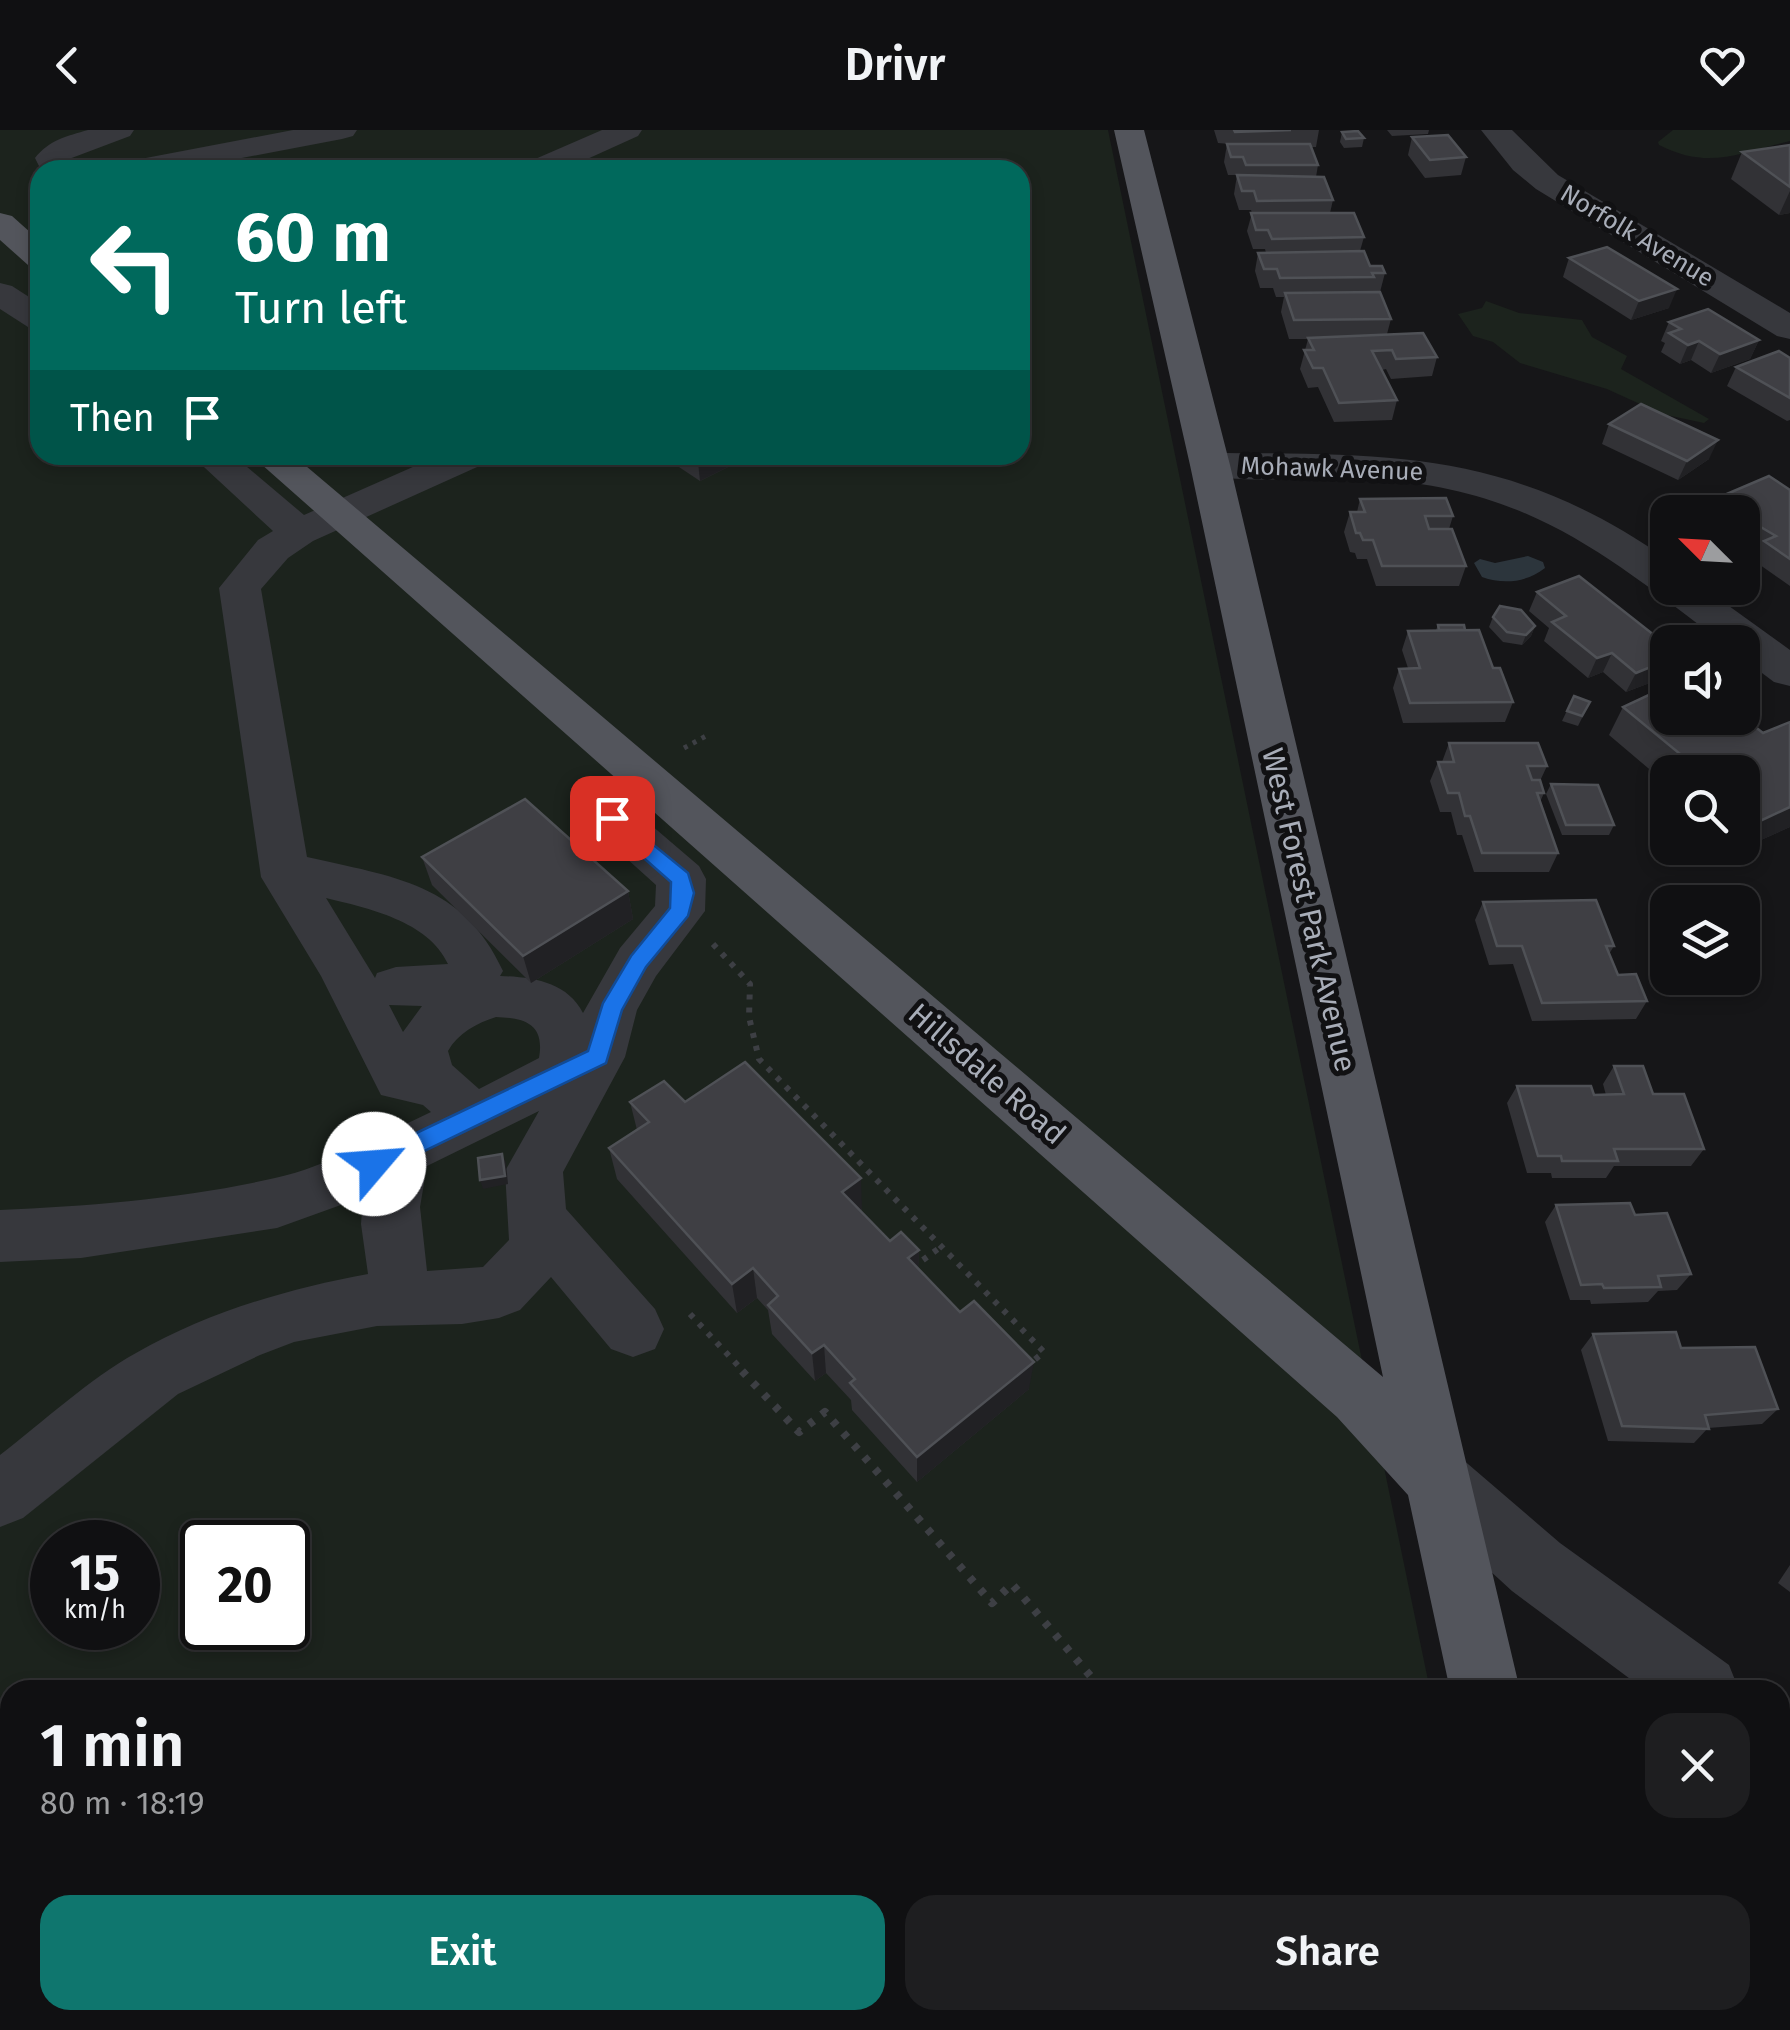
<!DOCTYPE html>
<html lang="en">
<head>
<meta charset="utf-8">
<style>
	:root { --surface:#101012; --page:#1e1e20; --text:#f1f3f6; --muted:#9c9d9f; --line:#303032; --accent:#0f766e }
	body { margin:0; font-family:"Fira Sans",sans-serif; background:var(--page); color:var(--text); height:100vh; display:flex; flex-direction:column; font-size:38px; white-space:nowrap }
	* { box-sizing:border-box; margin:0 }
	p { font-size:32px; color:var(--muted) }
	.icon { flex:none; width:55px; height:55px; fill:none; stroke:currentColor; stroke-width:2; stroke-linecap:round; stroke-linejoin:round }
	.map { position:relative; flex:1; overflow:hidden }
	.drawer { position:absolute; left:0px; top:1550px; width:1790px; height:350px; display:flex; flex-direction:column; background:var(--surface); border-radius:30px 30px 0 0; box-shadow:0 5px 15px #0003,0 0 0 2px var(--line) }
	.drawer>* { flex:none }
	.top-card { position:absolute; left:30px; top:30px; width:1000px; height:305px; border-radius:30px; box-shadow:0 5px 15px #0003,0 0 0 2px var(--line); background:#00695c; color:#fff; overflow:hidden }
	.needle { width:65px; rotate:294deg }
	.fabs { position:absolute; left:1650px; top:365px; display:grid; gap:20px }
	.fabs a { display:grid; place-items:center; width:110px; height:110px; border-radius:20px; background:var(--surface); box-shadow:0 5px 15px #0003,0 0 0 2px var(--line); font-size:50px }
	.speed { position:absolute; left:30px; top:1390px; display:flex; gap:20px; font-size:50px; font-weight:700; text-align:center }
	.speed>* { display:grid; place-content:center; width:130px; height:130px; border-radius:50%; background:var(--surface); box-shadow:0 5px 15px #0003,0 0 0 2px var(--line); line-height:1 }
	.speed small { font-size:25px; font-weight:400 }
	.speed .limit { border:5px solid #111; border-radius:15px; background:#fff; color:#111 }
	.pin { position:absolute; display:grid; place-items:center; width:85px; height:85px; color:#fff; margin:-42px; border-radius:20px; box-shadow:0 5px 15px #0006 }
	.me { position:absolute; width:110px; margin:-55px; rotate:63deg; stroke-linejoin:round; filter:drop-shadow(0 0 8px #0008) }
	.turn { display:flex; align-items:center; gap:35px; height:210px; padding:0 40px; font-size:45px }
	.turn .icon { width:130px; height:130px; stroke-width:2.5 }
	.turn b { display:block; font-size:70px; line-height:85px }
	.then { display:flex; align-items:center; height:95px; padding:0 40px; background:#0003; gap:20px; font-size:38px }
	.round { display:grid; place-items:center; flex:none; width:105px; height:105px; border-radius:30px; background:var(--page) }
	.overview { display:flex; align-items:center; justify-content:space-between; height:170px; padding:0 40px }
	h1 { font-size:60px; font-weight:600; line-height:75px }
	.primary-button { display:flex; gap:20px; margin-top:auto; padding:20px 40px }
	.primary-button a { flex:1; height:115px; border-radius:30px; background:var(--accent); color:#fff; font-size:40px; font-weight:600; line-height:115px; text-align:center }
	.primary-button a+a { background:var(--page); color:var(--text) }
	header { display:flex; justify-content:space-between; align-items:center; height:130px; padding:0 40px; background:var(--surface); font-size:45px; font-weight:600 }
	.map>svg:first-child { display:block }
</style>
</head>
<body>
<header><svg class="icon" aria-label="back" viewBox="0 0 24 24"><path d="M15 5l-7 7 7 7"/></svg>Drivr<svg class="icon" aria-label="heart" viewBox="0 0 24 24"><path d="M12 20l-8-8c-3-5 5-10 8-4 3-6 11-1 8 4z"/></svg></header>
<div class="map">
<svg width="1790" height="1900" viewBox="0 0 1790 1900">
	<rect width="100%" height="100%" fill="#161618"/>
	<g fill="#1c231d" fill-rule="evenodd">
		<path d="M 0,0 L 1108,0 L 1430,1560 L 10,1560 L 10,1890 L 1499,1890 L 1501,1900 L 0,1900 ZM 40,40 L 1020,40 L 1020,325 L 40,325 ZM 52,1412 L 138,1412 L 138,1498 L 52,1498 ZM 202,1412 L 288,1412 L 288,1498 L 202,1498 Z"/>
		<path d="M 1673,0 L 1790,0 L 1790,11 C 1741,22 1710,41 1659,15 L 1658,12 Z"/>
		<polygon points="1486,171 1519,183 1582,190 1592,207 1627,226 1621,239 1709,289 1704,293 1662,284 1607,259 1520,233 1493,212 1473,206 1458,184 1482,178"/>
	</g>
	<path fill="#2c353c" d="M 1528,426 L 1543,432 L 1545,438 C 1527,452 1504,455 1482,447 L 1474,433 L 1480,429 L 1495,433 Z"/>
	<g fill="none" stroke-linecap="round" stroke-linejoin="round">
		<polyline stroke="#3d3f44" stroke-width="5" stroke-dasharray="4 6" stroke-linecap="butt" points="684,618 706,606"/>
		<g stroke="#3d3f44" stroke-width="6" stroke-dasharray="5 8" stroke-linecap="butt">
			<polyline points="713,814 750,854 749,887 759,929 1044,1222 1027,1236"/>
			<polyline points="923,1130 942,1116"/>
			<polyline points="690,1184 745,1243"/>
		</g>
		<polyline stroke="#3d3f44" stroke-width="8" stroke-dasharray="6 10" stroke-linecap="butt" points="742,1241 799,1302 825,1282 992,1473 1012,1454 1099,1556"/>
		<g fill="#37383d" fill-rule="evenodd">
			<path d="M 88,0 L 134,0 L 130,6 L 69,29 L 84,40 L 41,40 L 35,28 C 49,10 67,6 88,0 Z"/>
			<polygon points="293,0 357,0 353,6 342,9 179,40 114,40 119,33 130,31"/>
			<polygon points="602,0 642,0 638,6 563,40 521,40 526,33"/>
			<polygon points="1481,0 1512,0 1558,45 1790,183 1790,209 1777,206 1536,59 1513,40"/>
			<polygon points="0,153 12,156 40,174 40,201 28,197 0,179"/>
			<path d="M 1210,323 C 1392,324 1511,320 1668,430 L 1668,458 L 1704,458 L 1790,520 L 1790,556 L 1774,552 L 1742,528 L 1742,512 L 1722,512 C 1603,423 1528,358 1371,349 C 1318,345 1245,356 1196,343 L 1190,335 L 1196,327 Z"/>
			<path d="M 191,325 L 233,325 L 304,385 L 440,325 L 491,325 L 486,333 L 313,411 L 288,428 L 261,459 L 307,727 C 394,747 463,753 503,841 L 500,846 C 533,847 567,852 583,883 L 620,818 L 655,776 L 656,755 L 595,700 L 579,671 L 586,659 L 603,654 L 620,659 L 630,677 L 699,736 L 706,749 L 705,781 L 656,846 L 637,880 L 625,927 L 563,1042 L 566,1079 L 655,1179 L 664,1199 L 655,1219 L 633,1227 L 611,1219 L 551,1147 L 520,1180 L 499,1188 L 462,1194 L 377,1196 L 294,1212 L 260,1225 L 178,1264 L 23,1388 L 0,1397 L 0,1325 C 43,1292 89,1249 136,1223 C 208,1182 287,1159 368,1144 L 361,1094 L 363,1067 L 277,1098 L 81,1128 L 0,1132 L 0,1080 C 90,1076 188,1068 275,1048 C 330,1036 381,1005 431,982 L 423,975 L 381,965 L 321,846 L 261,747 L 219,458 L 258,410 L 273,401 ZM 326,768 C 367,778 429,791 448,834 L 396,837 L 377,843 L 375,848 ZM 389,875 L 422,876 L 403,902 ZM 496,887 C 525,888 545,894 539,928 L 479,959 L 452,935 L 448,921 C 458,903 477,893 496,887 ZM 539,981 L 505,1041 L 509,1110 L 483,1137 L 427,1141 L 420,1077 L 427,1036 Z"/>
			<polygon points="1438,1319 1461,1328 1560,1413 1729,1535 1739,1560 1645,1560 1512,1461 1415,1372 1405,1350 1415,1328"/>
			<polygon points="1780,1579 1790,1583 1790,1658 1780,1654"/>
		</g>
		<g fill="#53555c" fill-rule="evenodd">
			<polygon points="1114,0 1144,0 1230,335 1520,1560 1450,1560 1408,1365 1337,1287 251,325 293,325 1383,1247 1190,335"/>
			<polygon points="0,83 12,86 40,111 40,138 28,135 0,110"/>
			<polygon points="1521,1890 1601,1890 1603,1900 1523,1900"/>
		</g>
	</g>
	<g fill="#323236">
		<polygon points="1214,0 1319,0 1316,17 1311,17 1318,35 1316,47 1333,70 1330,83 1364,107 1360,121 1370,136 1385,143 1380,162 1391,189 1387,204 1437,227 1432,246 1391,249 1386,239 1382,240 1397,270 1392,290 1334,292 1318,257 1308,258 1300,239 1308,209 1289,209 1281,182 1284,167 1276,167 1273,158 1260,158 1255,141 1258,123 1266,123 1265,119 1253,119 1247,101 1252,83 1251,80 1239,80 1234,64 1237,45 1240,45 1228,45 1224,32 1227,14 1230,14 1218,13"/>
		<polygon points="1387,0 1429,0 1428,4 1392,6"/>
		<polygon points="1342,2 1364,8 1362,17 1344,18 1340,12"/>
		<polygon points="1412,7 1466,27 1461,45 1425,48 1408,25"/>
		<polygon points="1790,15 1790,83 1779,85 1731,49 1742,22"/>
		<polygon points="1569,128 1669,178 1631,190 1563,147"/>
		<polygon points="1669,192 1759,210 1750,229 1711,243 1691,230 1680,234 1661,222 1665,213 1661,211"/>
		<polygon points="1790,228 1790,290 1787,291 1727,256 1736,237"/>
		<polygon points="1609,294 1709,329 1678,350 1602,314"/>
		<polygon points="661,325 752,325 700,351"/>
		<polygon points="1790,360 1790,456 1753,430 1758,421 1742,411 1742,382 1708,382 1715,369"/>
		<polygon points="1360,369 1453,386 1449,399 1466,436 1459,456 1376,456 1367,429 1357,429 1355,423 1350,422 1344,402 1350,382 1357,382"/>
		<polygon points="1537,462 1668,516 1668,546 1626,562 1603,542 1588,548 1544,511 1549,498 1529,481"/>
		<polygon points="1493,487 1535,496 1531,506 1522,515 1503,512 1489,497"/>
		<polygon points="1438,495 1465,500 1493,538 1513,572 1505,592 1403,593 1393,558 1399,539 1408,538 1402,520 1408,501 1436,500"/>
		<polygon points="1574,566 1590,572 1578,596 1562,591"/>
		<polygon points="1623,577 1758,587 1752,595 1763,603 1790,592 1790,697 1743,718 1742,642 1668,642 1668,655 1609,605"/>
		<polygon points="1449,613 1547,636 1540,651 1544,663 1540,672 1558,723 1549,742 1474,742 1462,705 1457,705 1451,682 1440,682 1430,651 1438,632 1442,632"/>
		<polygon points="1551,654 1614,695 1609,705 1562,705 1546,664"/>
		<polygon points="422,727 628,761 633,789 531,853 432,755"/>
		<polygon points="1483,772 1614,816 1609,824 1618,845 1647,871 1636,889 1532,891 1513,834 1489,835 1475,790"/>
		<polygon points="1614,936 1653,964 1704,1019 1691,1036 1614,1036 1606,1048 1552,1048 1551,1043 1527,1043 1507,973 1517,956 1594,965 1606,965 1603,954"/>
		<polygon points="630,972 685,972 862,1079 860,1081 890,1111 919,1120 918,1139 1029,1259 917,1352 852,1280 851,1270 826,1243 815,1251 772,1204 768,1180 757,1168 737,1183 617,1049 609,1018 637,1000"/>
		<polygon points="1556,1075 1635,1085 1691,1144 1677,1160 1658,1161 1648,1172 1591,1174 1590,1170 1570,1170 1545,1092"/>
		<polygon points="1593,1204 1681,1218 1778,1279 1762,1294 1708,1298 1694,1313 1608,1311 1581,1220"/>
		<polygon points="1790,1435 1790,1462 1778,1453"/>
	</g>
	<g fill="#212124">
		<polygon points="1790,61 1790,83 1779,85"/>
		<polygon points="1677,159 1669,178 1631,190 1639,171"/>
		<polygon points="1759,210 1750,229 1711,243 1720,224"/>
		<polygon points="1699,211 1691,230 1680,234 1688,215"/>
		<polygon points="1718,310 1709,329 1678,350 1687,331"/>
		<polygon points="711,325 752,325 700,351 698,332"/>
		<polygon points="1535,496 1531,506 1522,515 1526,505"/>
		<polygon points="1612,523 1603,542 1588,548 1597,528"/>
		<polygon points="1668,530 1668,546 1626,562 1636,543"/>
		<polygon points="1790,677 1790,697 1743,718 1760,691"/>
		<polygon points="628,761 633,789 531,853 523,826"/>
		<polygon points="502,1024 506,1033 508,1054 483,1059 480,1050"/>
		<polygon points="861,1048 862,1079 844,1093 842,1062"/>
		<polygon points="919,1120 918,1150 908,1128"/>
		<polygon points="753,1138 757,1168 737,1183 732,1154"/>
		<polygon points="824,1215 826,1243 815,1251 812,1223"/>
		<polygon points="1034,1232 1029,1259 917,1352 917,1327"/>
	</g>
	<g fill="#3f3f44" stroke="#4f5156" stroke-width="2.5">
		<polygon points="1234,0 1291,0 1235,2"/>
		<polygon points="1358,1 1364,8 1346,9 1342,2"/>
		<polygon points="1448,5 1466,27 1430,30 1412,7"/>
		<polygon points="1227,14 1310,14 1318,35 1246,35 1243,27 1231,27"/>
		<polygon points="1790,15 1790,57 1742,22"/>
		<polygon points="1237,45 1324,47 1333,70 1257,71 1254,61 1242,61"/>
		<polygon points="1251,83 1354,83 1364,107 1272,109 1268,100 1256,100"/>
		<polygon points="1607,117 1677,159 1639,171 1569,128"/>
		<polygon points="1364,121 1370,136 1382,136 1385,143 1372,143 1374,147 1280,148 1277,139 1264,139 1258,123"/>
		<polygon points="1380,162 1391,189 1294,190 1285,163"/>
		<polygon points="1708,179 1759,210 1720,224 1699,211 1688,215 1669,203 1681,199 1669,192"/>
		<polygon points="1423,203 1437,227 1396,229 1392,220 1372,221 1397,270 1339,273 1323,238 1313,238 1304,220 1314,220 1308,208"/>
		<polygon points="1779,221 1790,228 1790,268 1736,237"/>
		<polygon points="1641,274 1718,310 1687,331 1609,294"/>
		<polygon points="688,325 711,325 698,332"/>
		<polygon points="1769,346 1790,360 1790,429 1764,411 1776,406 1742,386 1742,382 1737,382 1715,369"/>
		<polygon points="1446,368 1453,386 1425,386 1429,399 1452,399 1466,436 1382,436 1373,410 1363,410 1360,403 1356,403 1350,382 1365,382 1360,369"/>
		<polygon points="1579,446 1668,516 1668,530 1636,543 1612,523 1597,528 1552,492 1566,486 1537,462"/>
		<polygon points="1500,476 1521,480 1535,496 1526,505 1507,502 1493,487"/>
		<polygon points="1438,495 1464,495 1465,500 1439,500"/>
		<polygon points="1479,500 1493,538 1500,538 1513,572 1410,573 1399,539 1420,538 1408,501"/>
		<polygon points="1668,556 1668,588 1742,588 1742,575 1758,587 1749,592 1763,603 1790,592 1790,677 1760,691 1742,676 1742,642 1702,642 1623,577"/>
		<polygon points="1574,566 1590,572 1582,586 1567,581"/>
		<polygon points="1449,613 1538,613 1547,636 1527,636 1532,650 1540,650 1544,663 1537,663 1558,723 1482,723 1470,686 1465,686 1459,663 1448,663 1438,632 1454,632"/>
		<polygon points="1551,654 1598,655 1614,695 1566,695"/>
		<polygon points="525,669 628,761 523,826 422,727"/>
		<polygon points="1596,770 1614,816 1606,816 1618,845 1636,844 1647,871 1542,873 1522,816 1497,816 1483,772"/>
		<polygon points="745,932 861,1048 842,1062 890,1111 901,1102 919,1120 908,1128 960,1182 974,1171 1034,1232 917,1327 850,1253 855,1249 824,1215 812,1223 768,1175 778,1166 753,1138 732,1154 609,1018 649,992 630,972 664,951 685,972"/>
		<polygon points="1614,936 1643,936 1653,964 1684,964 1704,1019 1614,1019 1618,1031 1562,1031 1561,1026 1538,1026 1517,956 1591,956 1594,965 1624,964"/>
		<polygon points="502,1024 505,1046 480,1050 478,1028"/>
		<polygon points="1630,1073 1635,1085 1667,1083 1691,1144 1658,1146 1661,1157 1604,1158 1602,1154 1581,1155 1556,1075"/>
		<polygon points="1676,1202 1681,1218 1755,1217 1778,1279 1705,1285 1709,1299 1622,1296 1593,1204"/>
	</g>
	<polygon fill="#1a73e8" stroke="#114b97" stroke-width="2.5" points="612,681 688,743 694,763 688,786 646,837 622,880 606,933 383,1041 366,1041 363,1034 366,1027 588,921 603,873 631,826 670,778 671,752 604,693 602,688"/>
	<g text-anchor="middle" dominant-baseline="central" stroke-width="10" stroke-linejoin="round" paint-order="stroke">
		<g font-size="25" fill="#a8adb8" stroke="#111113">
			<text transform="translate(1637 106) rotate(31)">Norfolk Avenue</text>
			<text transform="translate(1332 339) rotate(2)">Mohawk Avenue</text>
		</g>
		<g font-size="30" fill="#a8adb8" stroke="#111113">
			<text transform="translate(1309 780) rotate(77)">West Forest Park Avenue</text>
			<text transform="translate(987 944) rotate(41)">Hillsdale Road</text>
		</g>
	</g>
</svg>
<div class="fabs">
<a><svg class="needle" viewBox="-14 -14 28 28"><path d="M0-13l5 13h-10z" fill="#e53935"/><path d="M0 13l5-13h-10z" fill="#9c9d9f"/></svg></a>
<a><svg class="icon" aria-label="sound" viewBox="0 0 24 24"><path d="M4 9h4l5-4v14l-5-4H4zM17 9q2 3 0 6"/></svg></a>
<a><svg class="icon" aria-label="search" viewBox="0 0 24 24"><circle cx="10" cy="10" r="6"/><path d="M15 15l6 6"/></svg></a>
<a><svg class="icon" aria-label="layers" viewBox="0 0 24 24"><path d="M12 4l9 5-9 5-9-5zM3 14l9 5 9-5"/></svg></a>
</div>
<div class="speed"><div>15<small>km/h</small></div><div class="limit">20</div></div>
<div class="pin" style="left:612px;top:688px;background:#d93025"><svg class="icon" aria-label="arrive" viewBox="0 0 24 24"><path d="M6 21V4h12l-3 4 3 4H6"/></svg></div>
<svg class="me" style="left:374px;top:1034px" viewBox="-20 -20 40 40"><circle r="19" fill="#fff"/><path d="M0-13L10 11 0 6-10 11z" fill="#1a73e8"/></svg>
<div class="top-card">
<div class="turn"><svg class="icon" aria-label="left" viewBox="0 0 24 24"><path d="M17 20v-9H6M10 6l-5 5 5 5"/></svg><div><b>60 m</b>Turn left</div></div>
<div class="then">Then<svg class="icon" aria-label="arrive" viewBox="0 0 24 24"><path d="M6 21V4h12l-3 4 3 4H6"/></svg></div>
</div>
<section class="drawer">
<div class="overview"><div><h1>1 min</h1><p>80 m · 18:19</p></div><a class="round"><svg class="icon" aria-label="close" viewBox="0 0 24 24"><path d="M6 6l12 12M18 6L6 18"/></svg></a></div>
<div class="primary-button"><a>Exit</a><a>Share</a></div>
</section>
</div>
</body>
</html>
